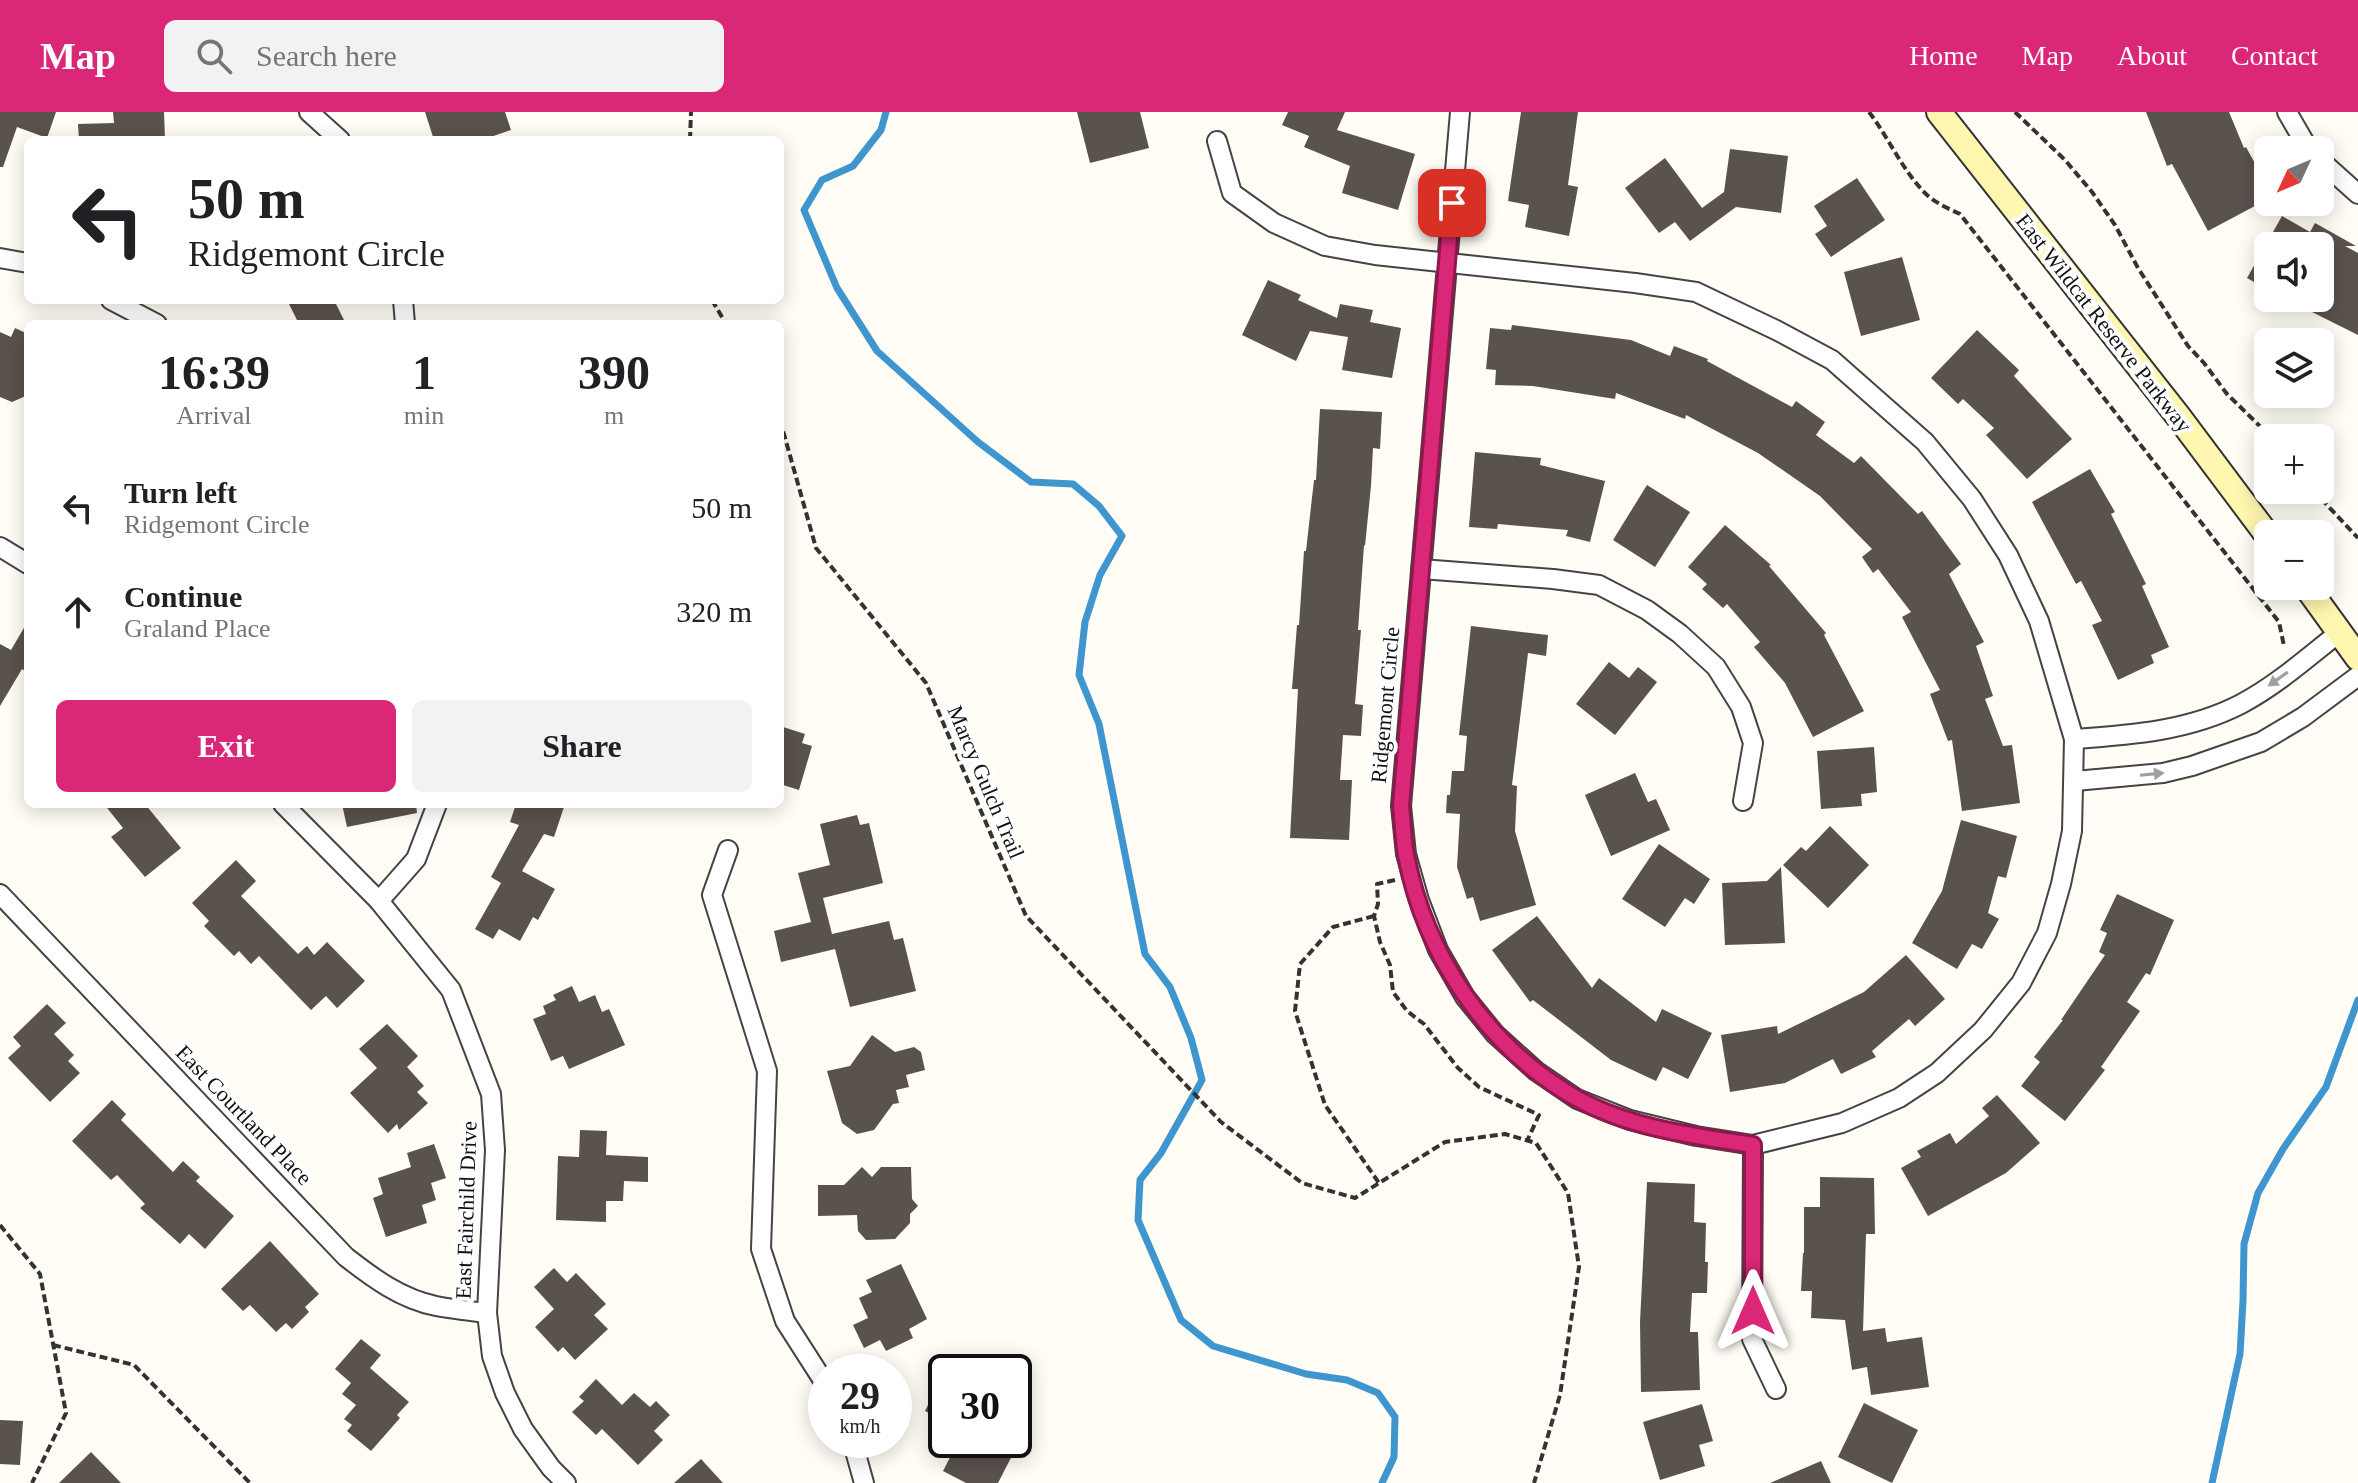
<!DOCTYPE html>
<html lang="en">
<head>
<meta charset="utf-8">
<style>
	:root { --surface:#fff; --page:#f2f2f2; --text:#202124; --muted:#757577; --accent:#db2777 }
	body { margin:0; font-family:"Times New Roman",serif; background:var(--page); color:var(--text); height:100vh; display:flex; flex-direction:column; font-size:30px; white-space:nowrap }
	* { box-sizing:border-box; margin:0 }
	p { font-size:26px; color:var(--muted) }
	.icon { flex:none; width:44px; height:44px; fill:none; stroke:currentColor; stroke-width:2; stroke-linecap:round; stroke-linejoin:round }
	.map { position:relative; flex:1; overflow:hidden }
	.details { position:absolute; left:24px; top:208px; width:760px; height:488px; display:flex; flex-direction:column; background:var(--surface); border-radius:12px; box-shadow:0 4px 20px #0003 }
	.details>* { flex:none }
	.hud { position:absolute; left:24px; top:24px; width:760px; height:168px; border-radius:12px; box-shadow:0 4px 20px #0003; background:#fff; color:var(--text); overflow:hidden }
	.needle { width:52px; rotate:226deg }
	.buttons { position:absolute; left:2254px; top:24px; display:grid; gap:16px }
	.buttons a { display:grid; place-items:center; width:80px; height:80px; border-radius:12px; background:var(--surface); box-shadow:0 4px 20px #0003; font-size:40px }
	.speed { position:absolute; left:808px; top:1242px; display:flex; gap:16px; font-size:40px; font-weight:700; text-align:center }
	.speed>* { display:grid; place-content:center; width:104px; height:104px; border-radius:50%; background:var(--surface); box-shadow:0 4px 20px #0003; line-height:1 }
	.speed small { font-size:20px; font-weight:400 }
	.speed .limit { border:4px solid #111; border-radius:12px; background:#fff; color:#111 }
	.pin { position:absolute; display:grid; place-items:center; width:68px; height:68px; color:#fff; margin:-34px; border-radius:16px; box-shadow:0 4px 12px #0006 }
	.me { position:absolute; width:88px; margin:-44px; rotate:0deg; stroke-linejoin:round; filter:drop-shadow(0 0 6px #0008) }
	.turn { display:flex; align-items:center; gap:28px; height:168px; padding:0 32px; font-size:36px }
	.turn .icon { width:104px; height:104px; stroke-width:2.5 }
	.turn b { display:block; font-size:56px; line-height:68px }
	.eta { display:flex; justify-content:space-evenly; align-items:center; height:136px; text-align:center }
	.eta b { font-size:48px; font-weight:700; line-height:56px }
	.cta { display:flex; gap:16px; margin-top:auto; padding:16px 32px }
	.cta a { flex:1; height:92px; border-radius:12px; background:var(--accent); color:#fff; font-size:32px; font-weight:700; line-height:92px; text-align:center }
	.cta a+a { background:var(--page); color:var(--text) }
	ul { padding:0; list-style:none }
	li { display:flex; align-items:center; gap:24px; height:104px; padding:0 32px }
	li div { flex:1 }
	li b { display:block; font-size:30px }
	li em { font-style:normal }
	header { display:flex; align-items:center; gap:48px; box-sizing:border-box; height:112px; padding:0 40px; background:var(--accent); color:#fff }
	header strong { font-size:38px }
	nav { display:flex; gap:44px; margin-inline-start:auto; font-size:28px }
	.search { width:560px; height:72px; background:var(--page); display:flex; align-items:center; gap:20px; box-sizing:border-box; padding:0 28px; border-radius:12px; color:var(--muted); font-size:30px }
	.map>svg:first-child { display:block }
</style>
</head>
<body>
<header>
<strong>Map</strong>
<div class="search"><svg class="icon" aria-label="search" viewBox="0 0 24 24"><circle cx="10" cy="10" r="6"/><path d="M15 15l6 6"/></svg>Search here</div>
<nav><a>Home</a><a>Map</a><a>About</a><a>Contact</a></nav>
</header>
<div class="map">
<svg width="2358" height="1371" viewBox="0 0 2358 1371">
	<rect width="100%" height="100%" fill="#fffdf5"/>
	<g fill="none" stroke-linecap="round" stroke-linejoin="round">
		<g stroke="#3f96cf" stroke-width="7">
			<polyline points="886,0 881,18 853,54 822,68 804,98 837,176 877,239 978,330 1031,370 1073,372 1099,394 1122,424 1100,463 1085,510 1079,563 1099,612 1145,842 1170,875 1191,926 1202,968 1161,1041 1140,1068 1138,1108 1181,1208 1213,1234 1306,1262 1347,1268 1378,1281 1395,1305 1394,1345 1382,1371"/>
			<polyline points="2212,1371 2240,1242 2243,1189 2244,1132 2258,1081 2283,1037 2326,975 2358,888"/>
		</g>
	</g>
	<g fill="#5a524d">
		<polygon points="0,0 56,0 47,26 17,15 3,55 0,55"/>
		<polygon points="113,0 164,0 165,28 79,28 78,12 114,11"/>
		<polygon points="425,0 505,0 511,18 482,28 434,28"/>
		<polygon points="1077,0 1140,0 1149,36 1090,51"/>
		<polygon points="1288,0 1345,0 1337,18 1415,42 1398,98 1342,81 1350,54 1304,35 1309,24 1282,13"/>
		<polygon points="1521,0 1578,0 1568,73 1578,75 1569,124 1525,115 1529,93 1508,89"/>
		<polygon points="2146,0 2229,0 2244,36 2246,35 2262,64 2268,60 2268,87 2208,119 2172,52 2167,54"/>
		<polygon points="1730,37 1788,44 1781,101 1736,95 1690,129 1675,110 1659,121 1625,76 1665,46 1702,96 1724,80"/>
		<polygon points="1857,66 1885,108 1831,145 1815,122 1827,114 1814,94"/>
		<polygon points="2282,104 2310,120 2315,111 2356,134 2345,134 2358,141 2358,223 2284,186 2320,186 2320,134 2268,134 2268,178 2247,166"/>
		<polygon points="1902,145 1920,208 1861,224 1844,160"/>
		<polygon points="1268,168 1301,183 1298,188 1337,206 1340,192 1373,198 1370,210 1401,216 1392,266 1342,258 1348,225 1310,219 1296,249 1242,223"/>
		<polygon points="287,188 334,188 346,212 299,212"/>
		<polygon points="1512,213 1631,228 1670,244 1674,234 1708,247 1707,249 1792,295 1796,289 1825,310 1816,323 1854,351 1861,344 1918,402 1922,399 1961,452 1949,462 1984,530 1976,534 1993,584 1985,587 2003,634 2012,633 2020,691 1962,699 1952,628 1948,629 1930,582 1940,578 1902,505 1911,500 1878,457 1873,461 1862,445 1872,437 1820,384 1758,341 1686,303 1685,307 1616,281 1615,287 1533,274 1495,273 1496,258 1486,257 1490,216 1511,218"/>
		<polygon points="15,216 28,222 28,283 12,290 0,285 0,220 11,225"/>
		<polygon points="1977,218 2019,258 2014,264 2072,327 2027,367 1986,323 1994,316 1963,287 1958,292 1931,266"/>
		<polygon points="1320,297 1382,300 1380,337 1373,336 1371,374 1365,434 1364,433 1358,518 1361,518 1355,592 1363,593 1361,624 1343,623 1340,668 1352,668 1349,728 1290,726 1298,577 1292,577 1297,513 1299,513 1304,439 1306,439 1314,368 1316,368"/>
		<polygon points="1475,340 1541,346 1540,353 1605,369 1590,430 1566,424 1568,418 1498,412 1497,417 1469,415"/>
		<polygon points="2090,357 2115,400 2111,402 2146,472 2142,474 2169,535 2151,543 2154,551 2118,568 2092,513 2102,509 2081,469 2076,472 2032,390"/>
		<polygon points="1647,373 1690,400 1655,455 1613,428"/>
		<polygon points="1725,413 1771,453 1769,454 1826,521 1824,523 1864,599 1813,625 1785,571 1754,535 1760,530 1727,492 1723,496 1702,477 1707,472 1688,455"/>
		<polygon points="28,509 28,561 22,557 0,594 0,532 11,538"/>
		<polygon points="1471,514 1548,523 1546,544 1528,541 1512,673 1517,674 1515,719 1536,793 1480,809 1473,785 1467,787 1457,755 1460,702 1446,701 1447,683 1450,683 1452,659 1464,659 1467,624 1459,623"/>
		<polygon points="1609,550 1629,566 1638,555 1657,570 1615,623 1576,592"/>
		<polygon points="780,614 805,622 802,631 812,634 799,678 780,672"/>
		<polygon points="1874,635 1877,680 1861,682 1862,694 1821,697 1817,639"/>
		<polygon points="1635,661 1648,690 1656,687 1670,718 1611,744 1585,683"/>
		<polygon points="104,692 145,692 181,736 145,765 111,725 123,716"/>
		<polygon points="342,692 416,692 417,701 347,715"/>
		<polygon points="516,692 565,692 554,725 544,722 522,759 555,777 538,808 533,805 520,829 499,817 493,827 475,817 501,771 491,765 519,713 510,710"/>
		<polygon points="857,703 860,713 869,711 883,771 823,786 832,822 889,809 894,828 903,826 916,879 850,895 835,837 781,850 774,819 811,810 798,761 830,753 820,712"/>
		<polygon points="1961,708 2017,724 2006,766 1998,764 1988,801 1999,807 1982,837 1972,832 1957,857 1912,831 1942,779"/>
		<polygon points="1830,714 1869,753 1828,796 1783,753 1801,735 1806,739"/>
		<polygon points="1659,732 1710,767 1694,792 1685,786 1665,815 1622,787"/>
		<polygon points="236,748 256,769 241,784 298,842 307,834 314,843 327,830 365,869 337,896 326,884 311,898 259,844 251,852 239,839 234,844 204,814 209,809 192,791"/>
		<polygon points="1781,755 1785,831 1725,833 1722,771 1767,769"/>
		<polygon points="2117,782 2174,808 2150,863 2146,861 2127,890 2140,899 2101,955 2105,958 2065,1009 2021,974 2040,950 2034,945 2063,908 2061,908 2105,843 2099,840 2107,821 2100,818"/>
		<polygon points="1537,804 1592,876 1599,866 1656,910 1662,897 1712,921 1688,967 1663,955 1656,969 1611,948 1533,888 1530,890 1492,838"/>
		<polygon points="1906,843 1945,887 1915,914 1909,907 1872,939 1876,945 1841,962 1833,947 1785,971 1730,980 1721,923 1777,914 1778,922 1864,880"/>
		<polygon points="572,874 579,890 595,883 602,900 609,897 625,933 569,957 563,944 551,949 533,907 546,902 543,894 556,888 553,883"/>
		<polygon points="47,892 66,911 54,922 74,943 68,949 80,961 50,990 8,946 21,934 13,925"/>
		<polygon points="387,912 418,944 407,955 424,974 417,980 428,991 399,1018 397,1012 388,1021 350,981 377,956 359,937"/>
		<polygon points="872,923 895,940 914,935 921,940 925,958 906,963 909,975 896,978 899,991 893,992 874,1018 857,1022 842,1011 827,959 850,954"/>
		<polygon points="1997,983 2040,1031 2006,1061 1928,1104 1901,1056 1921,1045 1917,1039 1950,1021 1956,1032 1989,1004 1982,996"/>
		<polygon points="112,988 126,1002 121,1008 173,1060 183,1049 200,1065 196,1069 234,1104 205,1137 189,1122 180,1132 140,1096 145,1092 117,1063 111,1068 72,1029"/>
		<polygon points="580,1018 607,1019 606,1043 648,1045 648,1070 624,1069 623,1089 606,1089 606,1110 556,1108 558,1044 579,1045"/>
		<polygon points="434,1032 446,1066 431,1071 436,1088 422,1093 427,1111 386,1125 373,1086 383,1082 378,1066 411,1055 407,1041"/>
		<polygon points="862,1055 872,1065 881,1055 911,1055 912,1087 918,1094 910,1102 910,1111 895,1127 866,1128 858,1119 857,1103 818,1104 818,1073 844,1073"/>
		<polygon points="1820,1065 1874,1066 1875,1122 1866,1122 1863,1219 1885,1216 1887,1230 1922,1225 1929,1275 1871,1283 1867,1255 1852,1258 1845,1208 1811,1206 1812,1179 1801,1179 1803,1141 1804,1141 1804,1095 1820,1095"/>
		<polygon points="1647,1070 1695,1072 1694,1110 1706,1111 1705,1150 1708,1150 1707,1181 1692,1181 1690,1220 1698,1220 1700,1278 1641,1280 1640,1210"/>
		<polygon points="270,1129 319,1182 305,1195 309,1200 292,1217 286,1211 276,1220 250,1193 243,1199 221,1177"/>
		<polygon points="901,1152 927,1207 909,1217 913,1226 886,1239 880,1228 864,1236 853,1213 868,1206 859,1186 872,1180 866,1168"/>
		<polygon points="554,1156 567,1170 576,1161 606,1192 594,1203 608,1217 575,1248 563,1235 558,1240 535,1215 554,1197 534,1175"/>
		<polygon points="361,1227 381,1243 370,1256 409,1290 397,1303 400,1306 371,1339 347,1319 352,1313 344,1307 356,1293 342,1282 351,1271 335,1257"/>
		<polygon points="946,1257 946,1310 925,1299"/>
		<polygon points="596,1267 622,1293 634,1281 650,1295 656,1289 670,1303 654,1319 663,1328 638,1353 602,1317 596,1323 572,1300 584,1289 579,1285"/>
		<polygon points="1864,1291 1918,1318 1892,1371 1838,1345"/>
		<polygon points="1702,1292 1713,1329 1699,1333 1705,1354 1660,1368 1643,1310"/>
		<polygon points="0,1308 23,1309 20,1353 0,1352"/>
		<polygon points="959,1328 1007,1328 1017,1334 998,1371 966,1371 943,1359"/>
		<polygon points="91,1340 121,1371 59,1371"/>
		<polygon points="701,1347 723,1371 674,1371"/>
		<polygon points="1821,1349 1831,1371 1770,1371"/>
	</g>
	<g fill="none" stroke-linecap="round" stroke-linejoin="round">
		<defs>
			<g id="minor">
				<polyline points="309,0 340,28"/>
				<polyline points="2287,0 2309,38"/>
				<polyline points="1217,29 1232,81 1274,111 1325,134 1375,143 1635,171 1696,180 1776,218 1832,248 1925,330 1972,387 2008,443 2039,509 2074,627 2072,719 2061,772 2047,821 2021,871 1983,918 1937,961 1899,986 1842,1011 1753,1033 1696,1024 1630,1008 1577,987 1536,959 1495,922 1465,885 1438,838 1419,788 1406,742 1401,694 1460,0"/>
				<polyline points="2320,48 2358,82"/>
				<polyline points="0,146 28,151"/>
				<polyline points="111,188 157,212"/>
				<polyline points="403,188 405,212"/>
				<polyline points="0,435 28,452"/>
				<polyline points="1421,457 1553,467 1599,473 1647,498 1680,522 1716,555 1741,595 1753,631 1743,689"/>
				<path d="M 2074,627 C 2131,623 2189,619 2241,592 C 2277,573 2308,545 2340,520"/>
				<polyline points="2075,669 2163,661 2192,654 2261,630 2303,605 2358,564"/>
				<polyline points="283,692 379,789 451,878 491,982 495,1038 487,1201 492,1244 505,1281 523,1317 551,1356 566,1371"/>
				<polyline points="728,738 712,783 767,959 761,1137 785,1209 826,1273"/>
				<path d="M 0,782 L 346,1145 C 373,1166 401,1187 436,1194 C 452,1197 470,1199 487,1201"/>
				<polyline points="379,789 416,747 437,692"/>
				<polyline points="1753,1033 1752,1227 1776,1277"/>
				<polyline points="852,1328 864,1371"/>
			</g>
			<g id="secondary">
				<polyline points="1939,0 2178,304 2268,424"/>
				<polyline points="2306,474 2358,546"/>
			</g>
		</defs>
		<use href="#minor" stroke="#444" stroke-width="22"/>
		<use href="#secondary" stroke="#333" stroke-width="28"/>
		<g stroke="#333" stroke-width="4" stroke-dasharray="8 4" stroke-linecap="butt">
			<path d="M 1869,0 C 1889,26 1903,60 1927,83 C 1936,91 1949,97 1960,102 L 2279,510 L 2284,534"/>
			<polyline points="2015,0 2065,48 2092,80 2115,113 2138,156 2188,234 2204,251 2227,282 2272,326"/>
			<polyline points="690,28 691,0"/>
			<polyline points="712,188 726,212"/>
			<polyline points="780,308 816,436 926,571 1026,804 1221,1010 1302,1071 1355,1086 1445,1030 1505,1022 1536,1031 1568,1081 1579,1155 1560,1283 1534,1371"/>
			<polyline points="2313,378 2358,426"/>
			<polyline points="1395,768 1377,772 1378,792 1374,804 1380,830 1390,853 1393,880 1407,899 1424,912 1458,956 1479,975 1539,1003 1527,1029"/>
			<polyline points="1374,804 1333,815 1300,852 1295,899 1325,993 1379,1071"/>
			<polyline points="0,1113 40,1162 66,1301 32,1371"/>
			<polyline points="53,1233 134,1253 250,1371"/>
		</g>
		<use href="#minor" stroke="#fff" stroke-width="18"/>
		<use href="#secondary" stroke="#fff6b0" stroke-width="24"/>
	</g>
	<defs><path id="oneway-solid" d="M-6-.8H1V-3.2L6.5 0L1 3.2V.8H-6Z" transform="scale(2)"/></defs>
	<g fill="#a0a0a0">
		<use href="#oneway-solid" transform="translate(2278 567) rotate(145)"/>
		<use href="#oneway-solid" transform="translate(2152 662) rotate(-6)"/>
	</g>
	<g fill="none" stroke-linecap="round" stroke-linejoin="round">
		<defs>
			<path id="route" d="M 1452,91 L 1401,694 C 1403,710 1403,727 1406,743 C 1425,843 1487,935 1576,986 C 1629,1016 1694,1024 1753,1033 L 1753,1199"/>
		</defs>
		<use href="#route" stroke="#8e194d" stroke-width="20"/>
		<use href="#route" stroke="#db2777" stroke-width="14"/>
	</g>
	<g text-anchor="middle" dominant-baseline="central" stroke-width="8" stroke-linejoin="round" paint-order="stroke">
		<g font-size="22" fill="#111" stroke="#fff">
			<text transform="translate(2104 211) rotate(52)">East Wildcat Reserve Parkway</text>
			<text transform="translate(1385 593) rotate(-85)">Ridgemont Circle</text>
			<text transform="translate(986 670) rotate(67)">Marcy Gulch Trail</text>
			<text transform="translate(244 1003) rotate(46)">East Courtland Place</text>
			<text transform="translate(466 1098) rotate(-88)">East Fairchild Drive</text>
		</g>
	</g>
</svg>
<div class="buttons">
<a><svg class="needle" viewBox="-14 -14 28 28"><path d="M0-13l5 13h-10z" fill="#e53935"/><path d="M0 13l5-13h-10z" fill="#757577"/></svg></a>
<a><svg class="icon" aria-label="sound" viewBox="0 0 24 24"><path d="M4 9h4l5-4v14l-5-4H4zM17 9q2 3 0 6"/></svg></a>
<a><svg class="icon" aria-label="layers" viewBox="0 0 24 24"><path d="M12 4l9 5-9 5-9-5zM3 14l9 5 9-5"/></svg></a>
<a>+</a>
<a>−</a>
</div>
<div class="speed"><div>29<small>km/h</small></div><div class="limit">30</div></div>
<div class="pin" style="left:1452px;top:91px;background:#d93025"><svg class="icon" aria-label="arrive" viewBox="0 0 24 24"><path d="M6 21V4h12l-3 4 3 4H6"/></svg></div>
<svg class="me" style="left:1753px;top:1199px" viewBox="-20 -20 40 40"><path d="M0-17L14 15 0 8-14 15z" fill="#db2777" stroke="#fff" stroke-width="4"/></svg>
<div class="hud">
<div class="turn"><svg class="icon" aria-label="left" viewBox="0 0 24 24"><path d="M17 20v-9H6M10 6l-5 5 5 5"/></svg><div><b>50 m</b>Ridgemont Circle</div></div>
</div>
<section class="details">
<div class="eta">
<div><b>16:39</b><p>Arrival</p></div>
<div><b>1</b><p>min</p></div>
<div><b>390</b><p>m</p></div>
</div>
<ul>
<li><svg class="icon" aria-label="left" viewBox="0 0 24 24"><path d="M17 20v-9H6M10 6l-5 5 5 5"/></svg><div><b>Turn left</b><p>Ridgemont Circle</p></div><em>50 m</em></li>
<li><svg class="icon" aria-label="ahead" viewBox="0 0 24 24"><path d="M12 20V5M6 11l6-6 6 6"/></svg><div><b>Continue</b><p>Graland Place</p></div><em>320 m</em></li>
</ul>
<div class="cta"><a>Exit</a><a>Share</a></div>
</section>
</div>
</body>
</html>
